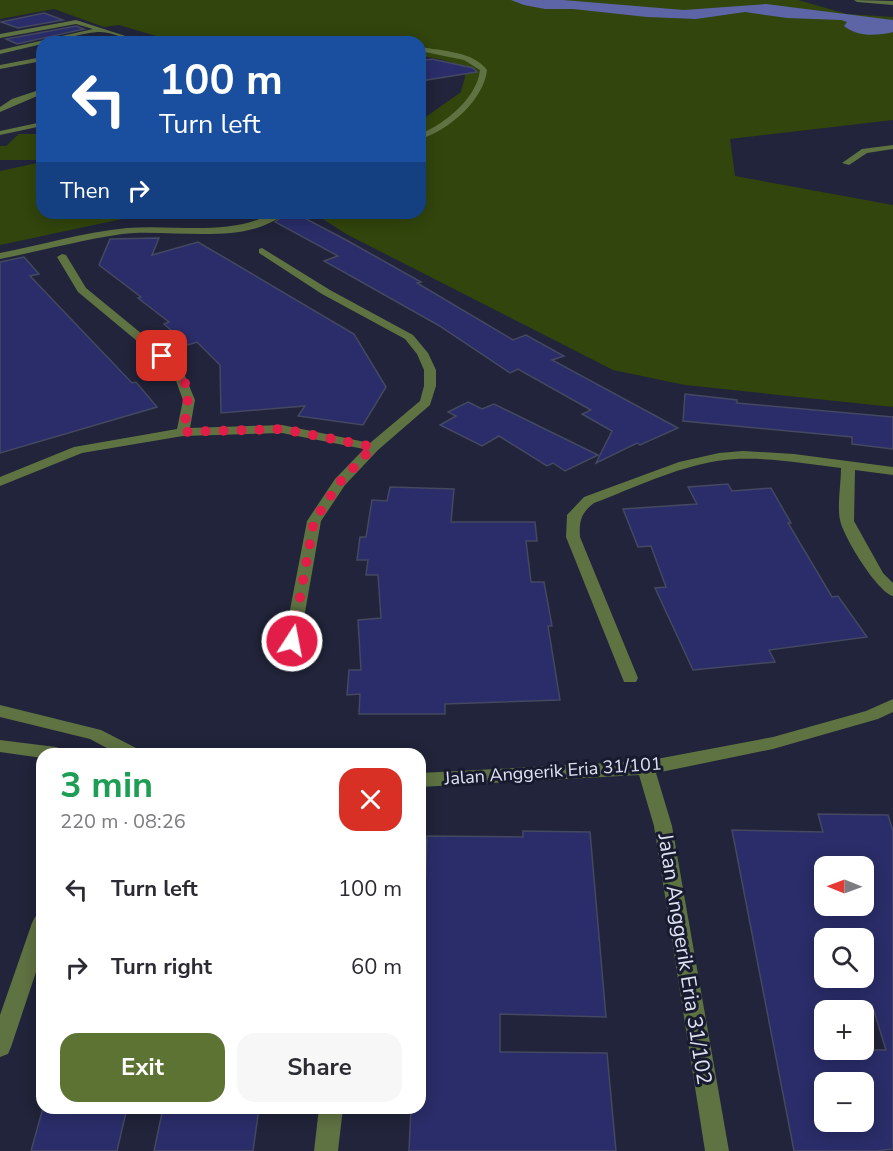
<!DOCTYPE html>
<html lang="en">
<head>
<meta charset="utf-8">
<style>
	:root { --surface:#fff; --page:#f7f7f7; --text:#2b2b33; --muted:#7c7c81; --accent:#5c7334 }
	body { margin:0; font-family:"Nunito Sans",sans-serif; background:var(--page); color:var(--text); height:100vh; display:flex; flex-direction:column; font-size:22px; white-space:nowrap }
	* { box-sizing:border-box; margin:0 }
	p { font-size:20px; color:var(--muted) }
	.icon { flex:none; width:33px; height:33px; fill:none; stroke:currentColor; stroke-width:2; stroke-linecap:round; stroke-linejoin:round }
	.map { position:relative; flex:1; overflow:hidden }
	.details { position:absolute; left:36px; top:748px; width:390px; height:366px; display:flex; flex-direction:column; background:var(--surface); border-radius:18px; box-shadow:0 3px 15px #0003 }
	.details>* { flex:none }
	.hud { position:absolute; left:36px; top:36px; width:390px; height:183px; border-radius:18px; box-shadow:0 3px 15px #0003; background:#1a4fa0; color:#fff; overflow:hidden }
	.needle { width:39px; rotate:271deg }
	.fabs { position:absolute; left:814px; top:856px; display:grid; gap:12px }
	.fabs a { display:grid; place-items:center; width:60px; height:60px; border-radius:12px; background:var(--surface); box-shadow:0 3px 15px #0003; font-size:30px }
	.pin { position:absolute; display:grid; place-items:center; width:51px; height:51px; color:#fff; margin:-26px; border-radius:12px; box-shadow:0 3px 9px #0006 }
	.me { position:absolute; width:66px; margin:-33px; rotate:11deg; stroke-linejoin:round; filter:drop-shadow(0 0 4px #0008) }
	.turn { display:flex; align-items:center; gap:21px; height:126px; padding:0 24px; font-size:27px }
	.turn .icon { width:78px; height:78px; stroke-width:2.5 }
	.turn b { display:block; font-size:42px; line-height:51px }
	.then { display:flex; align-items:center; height:57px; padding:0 24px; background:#0003; gap:12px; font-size:22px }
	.round { display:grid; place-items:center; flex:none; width:63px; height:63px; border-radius:18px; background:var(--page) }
	.head { display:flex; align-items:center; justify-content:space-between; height:102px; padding:0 24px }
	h1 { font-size:36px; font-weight:700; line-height:45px; color:#1e9e55 }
	.cta { display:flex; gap:12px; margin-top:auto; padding:12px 24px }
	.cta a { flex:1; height:69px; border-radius:18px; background:var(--accent); color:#fff; font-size:24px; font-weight:700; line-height:69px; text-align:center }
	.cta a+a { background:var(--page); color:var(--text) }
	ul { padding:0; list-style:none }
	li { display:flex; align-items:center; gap:18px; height:78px; padding:0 24px }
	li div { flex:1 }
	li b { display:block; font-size:22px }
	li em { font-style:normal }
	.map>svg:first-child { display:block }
</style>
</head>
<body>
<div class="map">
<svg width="893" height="1151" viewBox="0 0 893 1151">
	<rect width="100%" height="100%" fill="#21243a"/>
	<g fill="#32450c">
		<path d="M 0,0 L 798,0 L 847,14 L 893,17 L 893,120 L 730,139 L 735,176 L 893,205 L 893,407 L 685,385 L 613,370 L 348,235 L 318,216 L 316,213 L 420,213 L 420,121 L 461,92 C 462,86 466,78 465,73 C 461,61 430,57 420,56 L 420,42 L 176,42 L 119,25 L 104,27 L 54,9 L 0,19 Z"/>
		<polygon points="19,134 42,134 42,160 0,160 0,146 6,146"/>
		<polygon points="42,162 42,213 141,213 141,215 0,245 0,171"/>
	</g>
	<path fill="#5d65a7" d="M 511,0 L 563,0 L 684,10 L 766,4 L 893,20 L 893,32 C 877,36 857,37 844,26 L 847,22 L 841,20 L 787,18 L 745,12 L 696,19 L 647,17 L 573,9 L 545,9 L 524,5 Z"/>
	<g fill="#2a2d69" stroke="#444860" stroke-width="1.5" fill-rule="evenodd">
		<polygon points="44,13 63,20 18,28 1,22"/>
		<polygon points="76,26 84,29 17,44 6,39"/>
		<polygon points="432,59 473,68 477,72 420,81 420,61"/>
		<polygon points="287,213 295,213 348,241 421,282 417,283 513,340 526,335 564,356 552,360 678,428 640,445 637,443 596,463 612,431 582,414 591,410 518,369 510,373 438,325 324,261 338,256 275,222"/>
		<polygon points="159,238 152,255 198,242 354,334 386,387 363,425 298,416 305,406 221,413 220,365 197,342 188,345 164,324 169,322 138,298 141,297 99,265 110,239"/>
		<polygon points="24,257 39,274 30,276 132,383 136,382 157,407 0,453 0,262"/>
		<polygon points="685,394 737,400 737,403 893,417 893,449 852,444 852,437 683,421"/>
		<polygon points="468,402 482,409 494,404 598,455 565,471 553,463 547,466 499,436 482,446 440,425 456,416 448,412"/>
		<polygon points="728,484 732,491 771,488 791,523 788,523 832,597 838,596 867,637 769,650 775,662 693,670 655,588 666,587 651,546 638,547 623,509 697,504 688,487"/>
		<polygon points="390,487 454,489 451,522 535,522 537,541 526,541 531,582 544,582 552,626 548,626 560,700 445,704 445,714 359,714 360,694 347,695 349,670 361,670 358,620 381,618 378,575 366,575 368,560 357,560 360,537 366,537 372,500 387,501"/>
		<path d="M 818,814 L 888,815 L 893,831 L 893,1149 L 876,1151 L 794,1151 L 732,830 L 823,832 ZM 815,867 L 864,867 L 864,906 L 825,906 ZM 825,939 L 864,939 L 864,978 L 825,978 ZM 825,1011 L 874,1011 L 886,1050 L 825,1050 ZM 825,1083 L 864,1083 L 864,1122 L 825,1122 Z"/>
		<polygon points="523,831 590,832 606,1017 500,1014 500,1052 607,1053 616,1151 409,1151 411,1108 420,1108 420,1018 427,836 523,837"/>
		<polygon points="43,1108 127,1108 117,1151 31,1151"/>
		<polygon points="163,1108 259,1108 253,1151 154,1151"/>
	</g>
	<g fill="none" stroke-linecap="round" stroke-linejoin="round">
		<g fill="#5f7242" fill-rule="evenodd">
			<polygon points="854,0 893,1 893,5 857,2"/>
			<path d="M 76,20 L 144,42 C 129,42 113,31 98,32 C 79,33 61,42 42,42 L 42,44 L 0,54 L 0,50 L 93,29 L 76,24 L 0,38 L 0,34 Z"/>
			<path d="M 420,47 C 442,51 473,51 487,70 C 484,100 448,131 420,139 L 420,134 C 445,124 477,98 480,70 L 464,60 L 420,51 Z"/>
			<polygon points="42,57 42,61 0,69 0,65"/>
			<polygon points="42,89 42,94 0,112 0,107 12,99"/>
			<polygon points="42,122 42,126 0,135 0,131"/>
			<polygon points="893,145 893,149 867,153 849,165 842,163 862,149"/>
			<path d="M 273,213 L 285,213 C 246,247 170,228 122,234 C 81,240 41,251 0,259 L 0,253 C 42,245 84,232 127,228 C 177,224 227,237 273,213 Z"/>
			<polygon points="262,248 330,290 413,335 428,353 436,370 436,386 430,405 378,450 345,485 321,521 300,641 298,645 286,645 284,641 307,521 335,479 364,449 282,433 183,436 82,453 0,486 0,477 74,447 177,429 183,400 172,370 78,292 57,257 62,254 66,255 86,288 181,366 195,400 190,428 282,425 370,443 420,401 424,386 424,370 417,354 405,339 322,294 259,253 259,249"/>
			<path d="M 743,451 L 794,454 L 893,467 L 893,475 L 855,470 L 854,521 L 883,573 L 893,583 L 893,596 C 877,592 843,536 840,520 C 837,505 841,484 841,468 C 801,463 757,455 717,461 C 674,468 634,488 594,503 C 581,513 579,521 580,537 L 638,678 L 636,682 L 624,682 L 566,537 L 567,515 L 584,497 L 679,462 L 719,453 Z"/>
			<polygon points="893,699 893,712 878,719 773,749 656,773 672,826 729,1151 705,1151 654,826 639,775 420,787 420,773 646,761 773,737 866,711"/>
			<polygon points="0,705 101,730 138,749 141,754 118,754 90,739 0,717"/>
			<polygon points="0,740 56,747 62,749 65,754 42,754 42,758 0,752"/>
			<polygon points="42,914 42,954 11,1047 8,1054 0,1057 0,1015 32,923 35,917"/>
			<polygon points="319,1108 343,1108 338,1151 314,1151"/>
		</g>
	</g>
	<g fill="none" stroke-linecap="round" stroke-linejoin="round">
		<path stroke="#e11d48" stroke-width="10" stroke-dasharray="0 18" d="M 162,356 C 193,380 190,396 183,432 L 282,429 L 373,447 L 340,482 L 314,521 L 292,641"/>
	</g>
	<g text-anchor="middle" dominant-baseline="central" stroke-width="6" stroke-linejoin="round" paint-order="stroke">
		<g font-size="18" fill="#dfe2f0" stroke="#181a2f">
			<text transform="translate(553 771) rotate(-4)">Jalan Anggerik Eria 31/101</text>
		</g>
		<g font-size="21" fill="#dfe2f0" stroke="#181a2f">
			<text transform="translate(685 959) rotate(81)">Jalan Anggerik Eria 31/102</text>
		</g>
	</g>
</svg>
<div class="fabs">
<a><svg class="needle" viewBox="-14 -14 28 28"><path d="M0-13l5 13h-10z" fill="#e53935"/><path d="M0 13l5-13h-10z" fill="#7c7c81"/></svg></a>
<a><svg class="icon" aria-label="search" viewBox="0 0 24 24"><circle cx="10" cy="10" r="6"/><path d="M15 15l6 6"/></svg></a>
<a>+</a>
<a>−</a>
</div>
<div class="pin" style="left:162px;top:356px;background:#d93025"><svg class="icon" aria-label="arrive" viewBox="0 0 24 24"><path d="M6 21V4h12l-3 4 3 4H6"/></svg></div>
<svg class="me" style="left:292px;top:641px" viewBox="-20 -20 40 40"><circle r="17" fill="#e11d48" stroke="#fff" stroke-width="3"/><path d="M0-11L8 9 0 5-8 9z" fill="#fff"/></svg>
<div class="hud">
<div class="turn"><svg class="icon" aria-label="left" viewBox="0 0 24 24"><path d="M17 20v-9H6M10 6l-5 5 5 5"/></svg><div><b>100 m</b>Turn left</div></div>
<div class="then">Then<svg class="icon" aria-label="right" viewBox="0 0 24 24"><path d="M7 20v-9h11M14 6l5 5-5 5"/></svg></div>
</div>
<section class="details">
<div class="head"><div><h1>3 min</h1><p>220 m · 08:26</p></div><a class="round" style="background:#d93025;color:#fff"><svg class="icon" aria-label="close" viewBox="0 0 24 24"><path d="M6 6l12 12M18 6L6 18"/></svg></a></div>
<ul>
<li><svg class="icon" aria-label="left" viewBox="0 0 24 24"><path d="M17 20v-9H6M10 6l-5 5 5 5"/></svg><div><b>Turn left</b></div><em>100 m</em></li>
<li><svg class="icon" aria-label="right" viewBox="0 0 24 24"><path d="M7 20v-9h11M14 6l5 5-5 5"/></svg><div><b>Turn right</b></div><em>60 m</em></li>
</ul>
<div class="cta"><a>Exit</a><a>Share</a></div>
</section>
</div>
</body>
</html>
